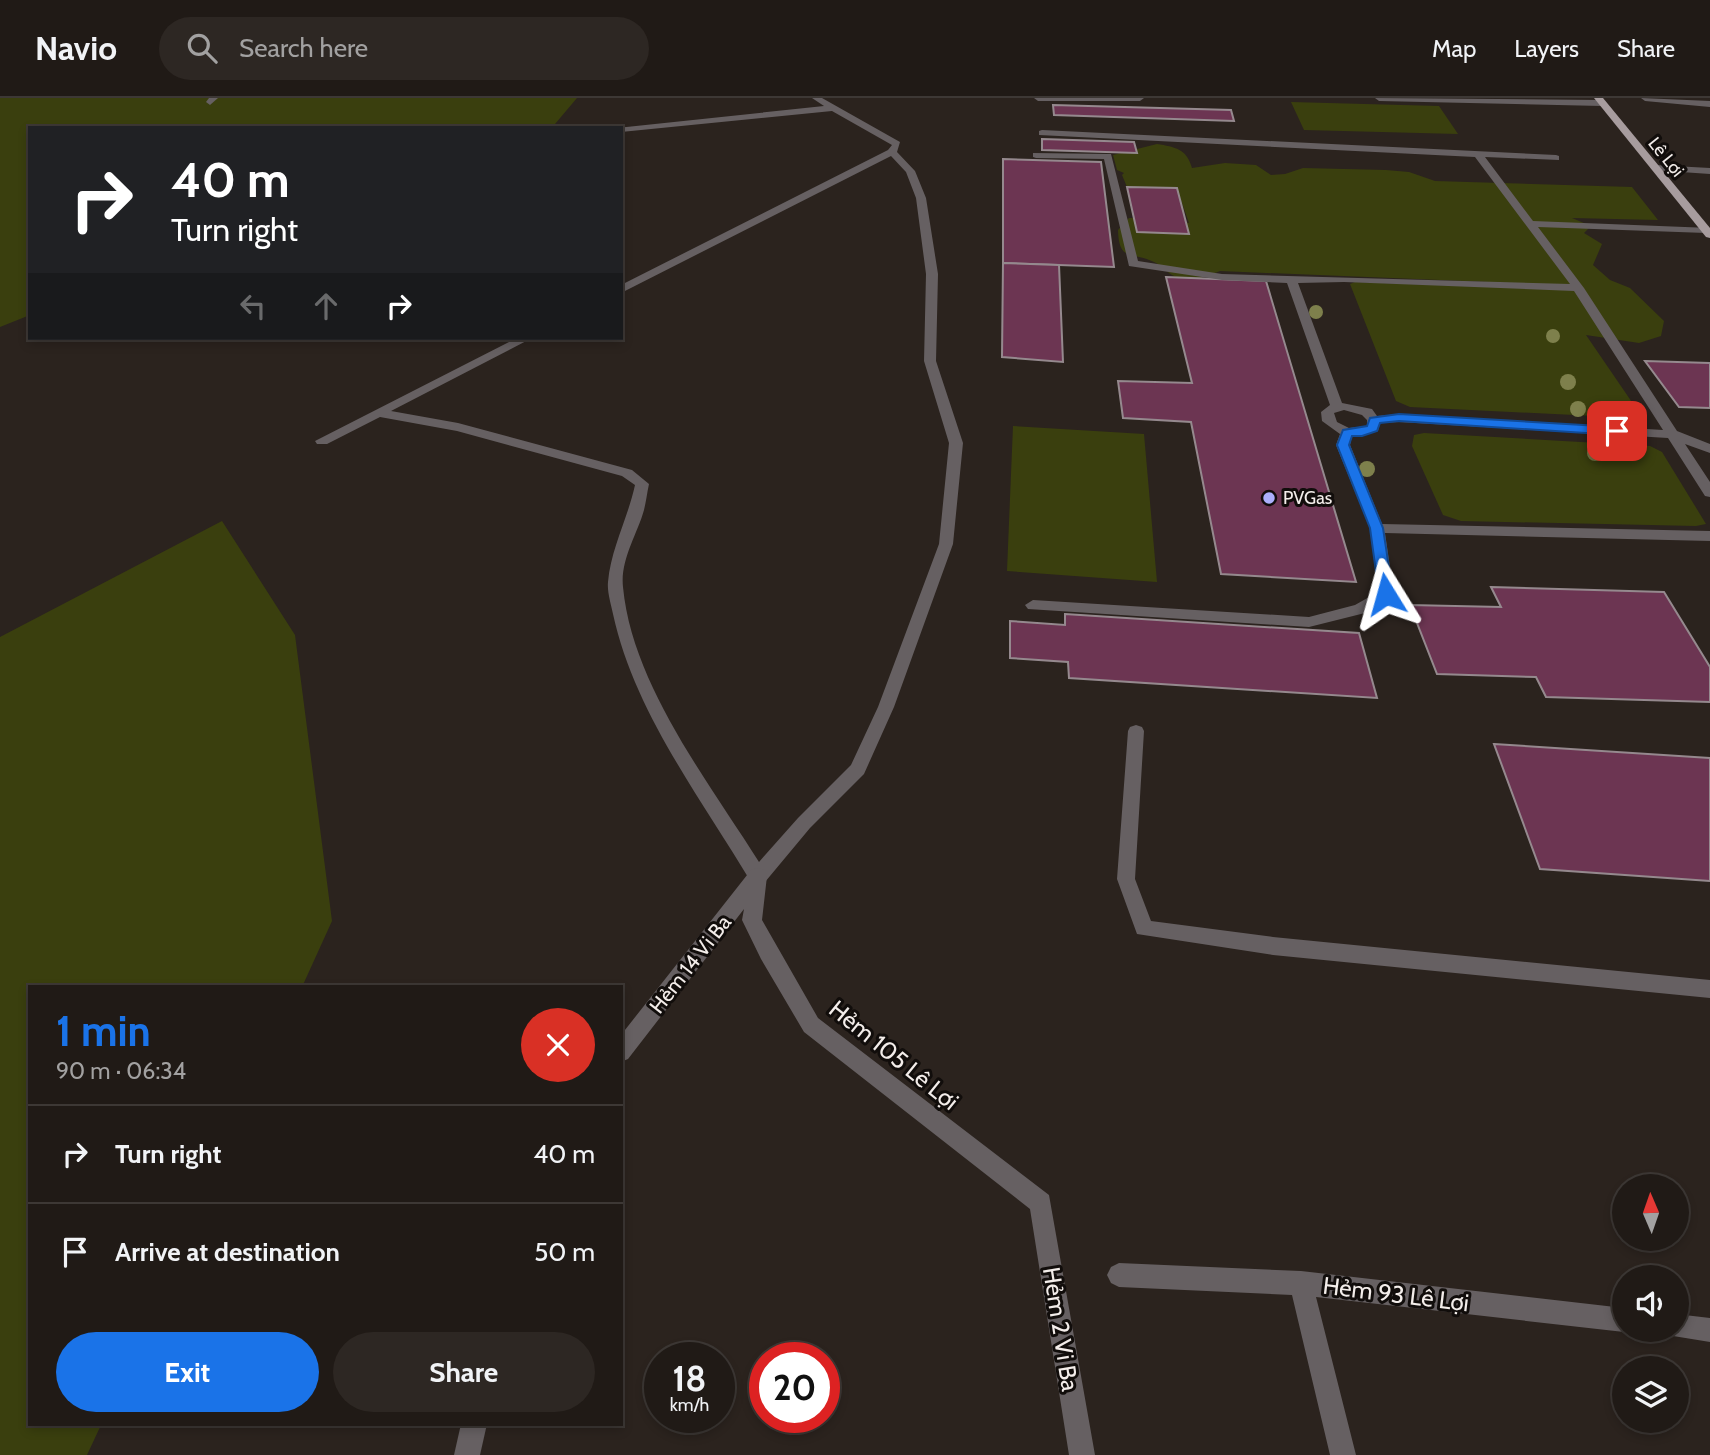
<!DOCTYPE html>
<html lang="en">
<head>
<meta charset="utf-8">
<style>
	:root { --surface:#201a16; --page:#2d2723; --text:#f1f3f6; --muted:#a2a1a1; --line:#3d3835; --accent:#1a73e8 }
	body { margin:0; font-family:Cabin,sans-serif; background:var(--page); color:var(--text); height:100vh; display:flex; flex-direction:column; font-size:26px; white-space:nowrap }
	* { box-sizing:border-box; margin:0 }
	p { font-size:23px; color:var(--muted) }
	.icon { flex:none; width:38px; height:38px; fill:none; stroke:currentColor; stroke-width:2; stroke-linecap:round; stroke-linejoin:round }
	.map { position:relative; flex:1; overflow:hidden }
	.panel { position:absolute; left:28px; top:887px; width:595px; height:441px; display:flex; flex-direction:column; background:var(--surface); border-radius:0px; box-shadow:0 4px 10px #0003,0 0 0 2px var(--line) }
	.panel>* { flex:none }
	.banner { position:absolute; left:28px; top:28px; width:595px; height:214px; border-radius:0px; box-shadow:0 4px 10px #0003,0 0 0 2px var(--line); background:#202124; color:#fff; overflow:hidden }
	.needle { width:46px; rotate:358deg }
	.tools { position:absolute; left:1612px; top:1076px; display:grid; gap:14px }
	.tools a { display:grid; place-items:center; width:77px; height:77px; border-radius:50%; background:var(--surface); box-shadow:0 4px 10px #0003,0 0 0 2px var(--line); font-size:35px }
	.speed { position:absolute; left:644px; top:1244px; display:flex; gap:14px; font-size:35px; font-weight:700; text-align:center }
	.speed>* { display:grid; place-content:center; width:91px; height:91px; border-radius:50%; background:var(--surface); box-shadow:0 4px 10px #0003,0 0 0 2px var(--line); line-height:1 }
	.speed small { font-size:18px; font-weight:400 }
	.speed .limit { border:10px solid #d22; background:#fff; color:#111 }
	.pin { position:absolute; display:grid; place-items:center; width:60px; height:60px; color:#fff; margin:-30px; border-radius:14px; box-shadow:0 4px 10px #0006 }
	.me { position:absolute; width:77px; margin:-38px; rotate:352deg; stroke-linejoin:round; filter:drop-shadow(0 0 5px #0008) }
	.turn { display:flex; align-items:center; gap:24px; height:147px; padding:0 28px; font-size:32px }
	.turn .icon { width:91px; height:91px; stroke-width:2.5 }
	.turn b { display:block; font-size:49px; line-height:60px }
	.lanes { display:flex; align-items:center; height:66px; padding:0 28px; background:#0003; justify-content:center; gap:35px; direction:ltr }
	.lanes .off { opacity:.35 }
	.round { display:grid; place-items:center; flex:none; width:74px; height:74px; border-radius:37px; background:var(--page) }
	.overview { display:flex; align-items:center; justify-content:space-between; height:119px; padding:0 28px }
	h1 { font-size:42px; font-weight:700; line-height:52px; color:var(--accent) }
	.primary-button { display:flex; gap:14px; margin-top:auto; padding:14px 28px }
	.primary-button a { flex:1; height:80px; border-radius:42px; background:var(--accent); color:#fff; font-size:28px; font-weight:700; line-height:80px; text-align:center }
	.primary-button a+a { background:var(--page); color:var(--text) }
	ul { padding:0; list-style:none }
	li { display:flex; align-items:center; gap:21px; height:98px; padding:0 28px; border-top:2px solid var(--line) }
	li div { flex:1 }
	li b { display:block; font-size:26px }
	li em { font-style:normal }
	header { display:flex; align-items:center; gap:42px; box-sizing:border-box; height:98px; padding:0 35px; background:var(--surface); border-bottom:2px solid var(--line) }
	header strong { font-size:33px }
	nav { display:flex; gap:38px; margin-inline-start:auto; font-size:24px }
	.search { width:490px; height:63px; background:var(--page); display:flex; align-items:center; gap:18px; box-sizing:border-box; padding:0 24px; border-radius:38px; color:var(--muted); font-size:26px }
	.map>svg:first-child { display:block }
</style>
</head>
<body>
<header>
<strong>Navio</strong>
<div class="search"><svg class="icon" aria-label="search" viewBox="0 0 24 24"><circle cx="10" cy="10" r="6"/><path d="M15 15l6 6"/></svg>Search here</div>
<nav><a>Map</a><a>Layers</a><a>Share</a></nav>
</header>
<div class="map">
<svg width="1710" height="1357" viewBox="0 0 1710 1357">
	<rect width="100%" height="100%" fill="#2b231e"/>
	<g fill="#3a3f0e">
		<polygon points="0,0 577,0 555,26 558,30 30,30 30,217 0,229"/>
		<polygon points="1291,4 1439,8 1458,36 1304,32"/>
		<path d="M 1157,46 C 1175,49 1187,51 1192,70 L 1225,65 L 1256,67 L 1271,77 L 1285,76 L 1303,70 L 1386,72 L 1409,74 L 1435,83 L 1632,89 L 1658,122 L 1572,120 L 1591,128 L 1584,135 L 1602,146 L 1593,167 L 1610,182 L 1630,190 L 1664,223 L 1661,238 L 1639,245 L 1586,237 L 1638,313 L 1635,320 L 1410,309 L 1396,303 L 1350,186 L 1355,184 L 1492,189 L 1489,184 L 1220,173 C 1205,179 1188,186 1172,177 C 1166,173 1161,167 1154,164 C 1131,153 1119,164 1118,132 L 1129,120 L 1172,120 L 1189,125 L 1177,91 L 1127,89 L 1122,77 L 1124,75 L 1117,72 L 1113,57 Z"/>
		<polygon points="1013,328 1144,336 1157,484 1007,473"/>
		<polygon points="1424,335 1650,348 1662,354 1706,426 1696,428 1461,423 1443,417 1412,348 1414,337"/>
		<polygon points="222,423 295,537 332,823 302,889 30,889 30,1326 101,1327 87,1357 0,1357 0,539"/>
	</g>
	<g fill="#6c3552" stroke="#95898e" stroke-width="2">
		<polygon points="1053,7 1231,12 1234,23 1054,17"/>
		<polygon points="1042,41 1134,44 1137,55 1042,52"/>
		<polygon points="1003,61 1101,64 1114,169 1003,165"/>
		<polygon points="1127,89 1177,90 1189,136 1137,134"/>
		<polygon points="1003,165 1059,167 1063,264 1002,259"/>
		<polygon points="1166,179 1266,183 1356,484 1221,476 1191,324 1123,320 1118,283 1192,285"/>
		<polygon points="1645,263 1710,265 1710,310 1679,309"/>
		<polygon points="1491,489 1664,494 1710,569 1710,604 1546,599 1536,579 1437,576 1410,507 1501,509"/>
		<polygon points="1065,516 1359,535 1377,600 1069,580 1068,564 1010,560 1010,523 1065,527"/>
		<polygon points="1494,646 1710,660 1710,783 1540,771"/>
	</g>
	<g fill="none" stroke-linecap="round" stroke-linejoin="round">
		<g fill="#666062" fill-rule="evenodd">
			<polygon points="209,0 218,0 210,7 206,4"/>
			<path d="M 812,0 L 822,0 L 900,44 L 897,54 L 915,73 L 926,100 L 938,176 L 936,263 L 963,345 L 953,446 L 894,609 L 864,676 L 810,730 L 765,784 L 758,786 L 751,784 C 700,699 634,613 613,516 C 611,506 607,494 608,484 C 611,450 628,420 635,387 L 622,378 L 457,333 L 380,319 L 327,346 L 317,346 L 315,343 L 517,240 L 532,240 L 391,313 L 458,325 L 632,372 L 649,386 C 647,395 646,404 644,412 C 637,437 620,462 623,489 C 632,586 708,683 759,764 L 798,720 L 851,667 L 878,609 L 939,446 L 949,345 L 924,263 L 926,176 L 916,100 L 906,74 L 891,58 L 621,195 L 621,187 L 888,52 L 892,47 L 832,13 L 621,34 L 621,30 L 617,30 L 824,8 Z"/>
			<polygon points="1034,0 1144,0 1140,3 1038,3"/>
			<polygon points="1375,0 1602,2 1606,5 1602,8 1379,3"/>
			<path d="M 1042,32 L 1556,57 L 1559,58 L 1559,62 L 1485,59 L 1533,123 L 1710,130 L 1710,134 L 1706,135 L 1538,129 L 1584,190 L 1677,333 L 1710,346 L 1710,355 L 1685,346 L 1710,384 L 1710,399 L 1705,398 L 1668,340 L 1399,324 L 1380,325 L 1378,333 L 1352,338 L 1350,347 L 1382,426 L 1710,433 L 1710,443 L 1385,435 L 1394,496 L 1391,500 L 1365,515 L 1309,529 L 1028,511 L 1025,507 L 1033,502 L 1309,519 L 1355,507 L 1378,494 L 1370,430 L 1336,347 L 1340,336 L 1322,323 L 1321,314 L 1330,307 L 1287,185 L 1222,182 L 1129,168 L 1104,61 L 1036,60 L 1033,59 L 1033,55 L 1111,56 L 1138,163 L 1222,176 L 1570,186 L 1475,59 L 1039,37 L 1039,33 ZM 1344,184 L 1574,193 L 1663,332 L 1399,316 L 1377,318 L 1372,311 L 1342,305 L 1298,185 ZM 1344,312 L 1362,317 L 1367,322 L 1367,328 L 1349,330 L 1337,324 L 1334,315 Z"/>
			<polygon points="1655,67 1710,70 1710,76 1652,72 1652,68"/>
			<polygon points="1136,627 1142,629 1144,633 1135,781 1151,823 1273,839 1710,882 1710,900 1273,857 1137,836 1117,781 1128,633 1130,629"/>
		</g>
		<g fill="#666062" fill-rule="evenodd">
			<polygon points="1641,0 1710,3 1710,9 1645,3"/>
			<polygon points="758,770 765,772 767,778 762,822 818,920 1049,1097 1095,1357 1069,1357 1030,1111 804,934 761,861 742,822 744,811 628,961 621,964 621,937 751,772"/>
			<polygon points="1119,1165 1301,1173 1624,1210 1624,1232 1629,1232 1624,1234 1316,1199 1356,1357 1330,1357 1292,1197 1119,1189 1111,1185 1107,1177 1111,1169"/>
			<polygon points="1676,1216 1710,1220 1710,1244 1667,1237 1665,1232 1676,1232"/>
			<polygon points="461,1326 487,1326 480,1357 454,1357"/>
		</g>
		<polygon fill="#a79c9e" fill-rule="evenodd" points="1594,0 1603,0 1710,130 1710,140 1706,139"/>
	</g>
	<g fill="#7e804c">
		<circle cx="1316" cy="214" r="7"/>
		<circle cx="1553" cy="238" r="7"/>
		<circle cx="1568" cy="284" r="8"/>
		<circle cx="1578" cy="311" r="8"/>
		<circle cx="1595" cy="355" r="8"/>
		<circle cx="1367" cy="371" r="8"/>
	</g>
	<polygon fill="#1a73e8" stroke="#114b97" stroke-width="2" points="1399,316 1617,329 1623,333 1617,337 1399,323 1380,325 1377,333 1362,338 1352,338 1349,347 1383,430 1393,496 1386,500 1379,496 1370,430 1337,347 1343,332 1367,328 1370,320"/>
	<circle fill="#abaffb" stroke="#110d0b" stroke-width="2.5" cx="1269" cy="400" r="7"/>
	<g text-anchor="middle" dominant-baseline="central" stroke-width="6" stroke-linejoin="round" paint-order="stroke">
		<g font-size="18" fill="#f3edea" stroke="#110d0b">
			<text transform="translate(1666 59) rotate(51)">Lê Lợi</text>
		</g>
		<g font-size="18" fill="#f3edea" stroke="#110d0b" text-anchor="start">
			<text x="1283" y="400">PVGas</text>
		</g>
		<g font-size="21" fill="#f3edea" stroke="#110d0b">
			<text transform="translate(690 866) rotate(-52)">Hẻm 14 Vi Ba</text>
		</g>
		<g font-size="24" fill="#f3edea" stroke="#110d0b">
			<text transform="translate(894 957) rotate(39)">Hẻm 105 Lê Lợi</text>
			<text transform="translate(1396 1196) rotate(7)">Hẻm 93 Lê Lợi</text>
			<text transform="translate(1061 1231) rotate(81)">Hẻm 2 Vi Ba</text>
		</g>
	</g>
</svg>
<div class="tools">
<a><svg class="needle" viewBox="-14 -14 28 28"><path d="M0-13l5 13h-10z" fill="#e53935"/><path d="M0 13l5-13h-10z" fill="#a2a1a1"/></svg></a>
<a><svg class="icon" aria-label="sound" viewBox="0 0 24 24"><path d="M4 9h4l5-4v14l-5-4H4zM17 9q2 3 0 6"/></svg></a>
<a><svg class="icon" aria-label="layers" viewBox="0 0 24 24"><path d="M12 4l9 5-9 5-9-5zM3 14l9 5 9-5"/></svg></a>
</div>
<div class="speed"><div>18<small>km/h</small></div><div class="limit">20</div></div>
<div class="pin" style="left:1617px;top:333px;background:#d93025"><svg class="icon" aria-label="arrive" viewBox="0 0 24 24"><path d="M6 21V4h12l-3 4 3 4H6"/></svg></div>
<svg class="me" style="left:1386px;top:496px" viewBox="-20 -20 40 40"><path d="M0-17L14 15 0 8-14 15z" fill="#1a73e8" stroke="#fff" stroke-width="4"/></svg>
<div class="banner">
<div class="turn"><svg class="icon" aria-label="right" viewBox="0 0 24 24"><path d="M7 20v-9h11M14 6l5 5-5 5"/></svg><div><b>40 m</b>Turn right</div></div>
<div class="lanes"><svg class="icon off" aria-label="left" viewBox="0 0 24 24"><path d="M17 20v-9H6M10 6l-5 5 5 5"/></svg><svg class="icon off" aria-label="ahead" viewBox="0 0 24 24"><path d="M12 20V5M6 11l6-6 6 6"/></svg><svg class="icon" aria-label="right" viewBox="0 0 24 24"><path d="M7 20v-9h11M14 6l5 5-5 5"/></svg></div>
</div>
<section class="panel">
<div class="overview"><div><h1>1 min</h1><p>90 m · 06:34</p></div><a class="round" style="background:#d93025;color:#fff"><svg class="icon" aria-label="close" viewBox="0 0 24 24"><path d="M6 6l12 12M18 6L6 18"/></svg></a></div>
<ul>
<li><svg class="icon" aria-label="right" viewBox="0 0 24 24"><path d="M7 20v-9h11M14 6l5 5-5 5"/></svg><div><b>Turn right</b></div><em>40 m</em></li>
<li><svg class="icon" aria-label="arrive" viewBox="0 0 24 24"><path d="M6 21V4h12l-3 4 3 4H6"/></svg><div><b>Arrive at destination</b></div><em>50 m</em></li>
</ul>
<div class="primary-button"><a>Exit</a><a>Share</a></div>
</section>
</div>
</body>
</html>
